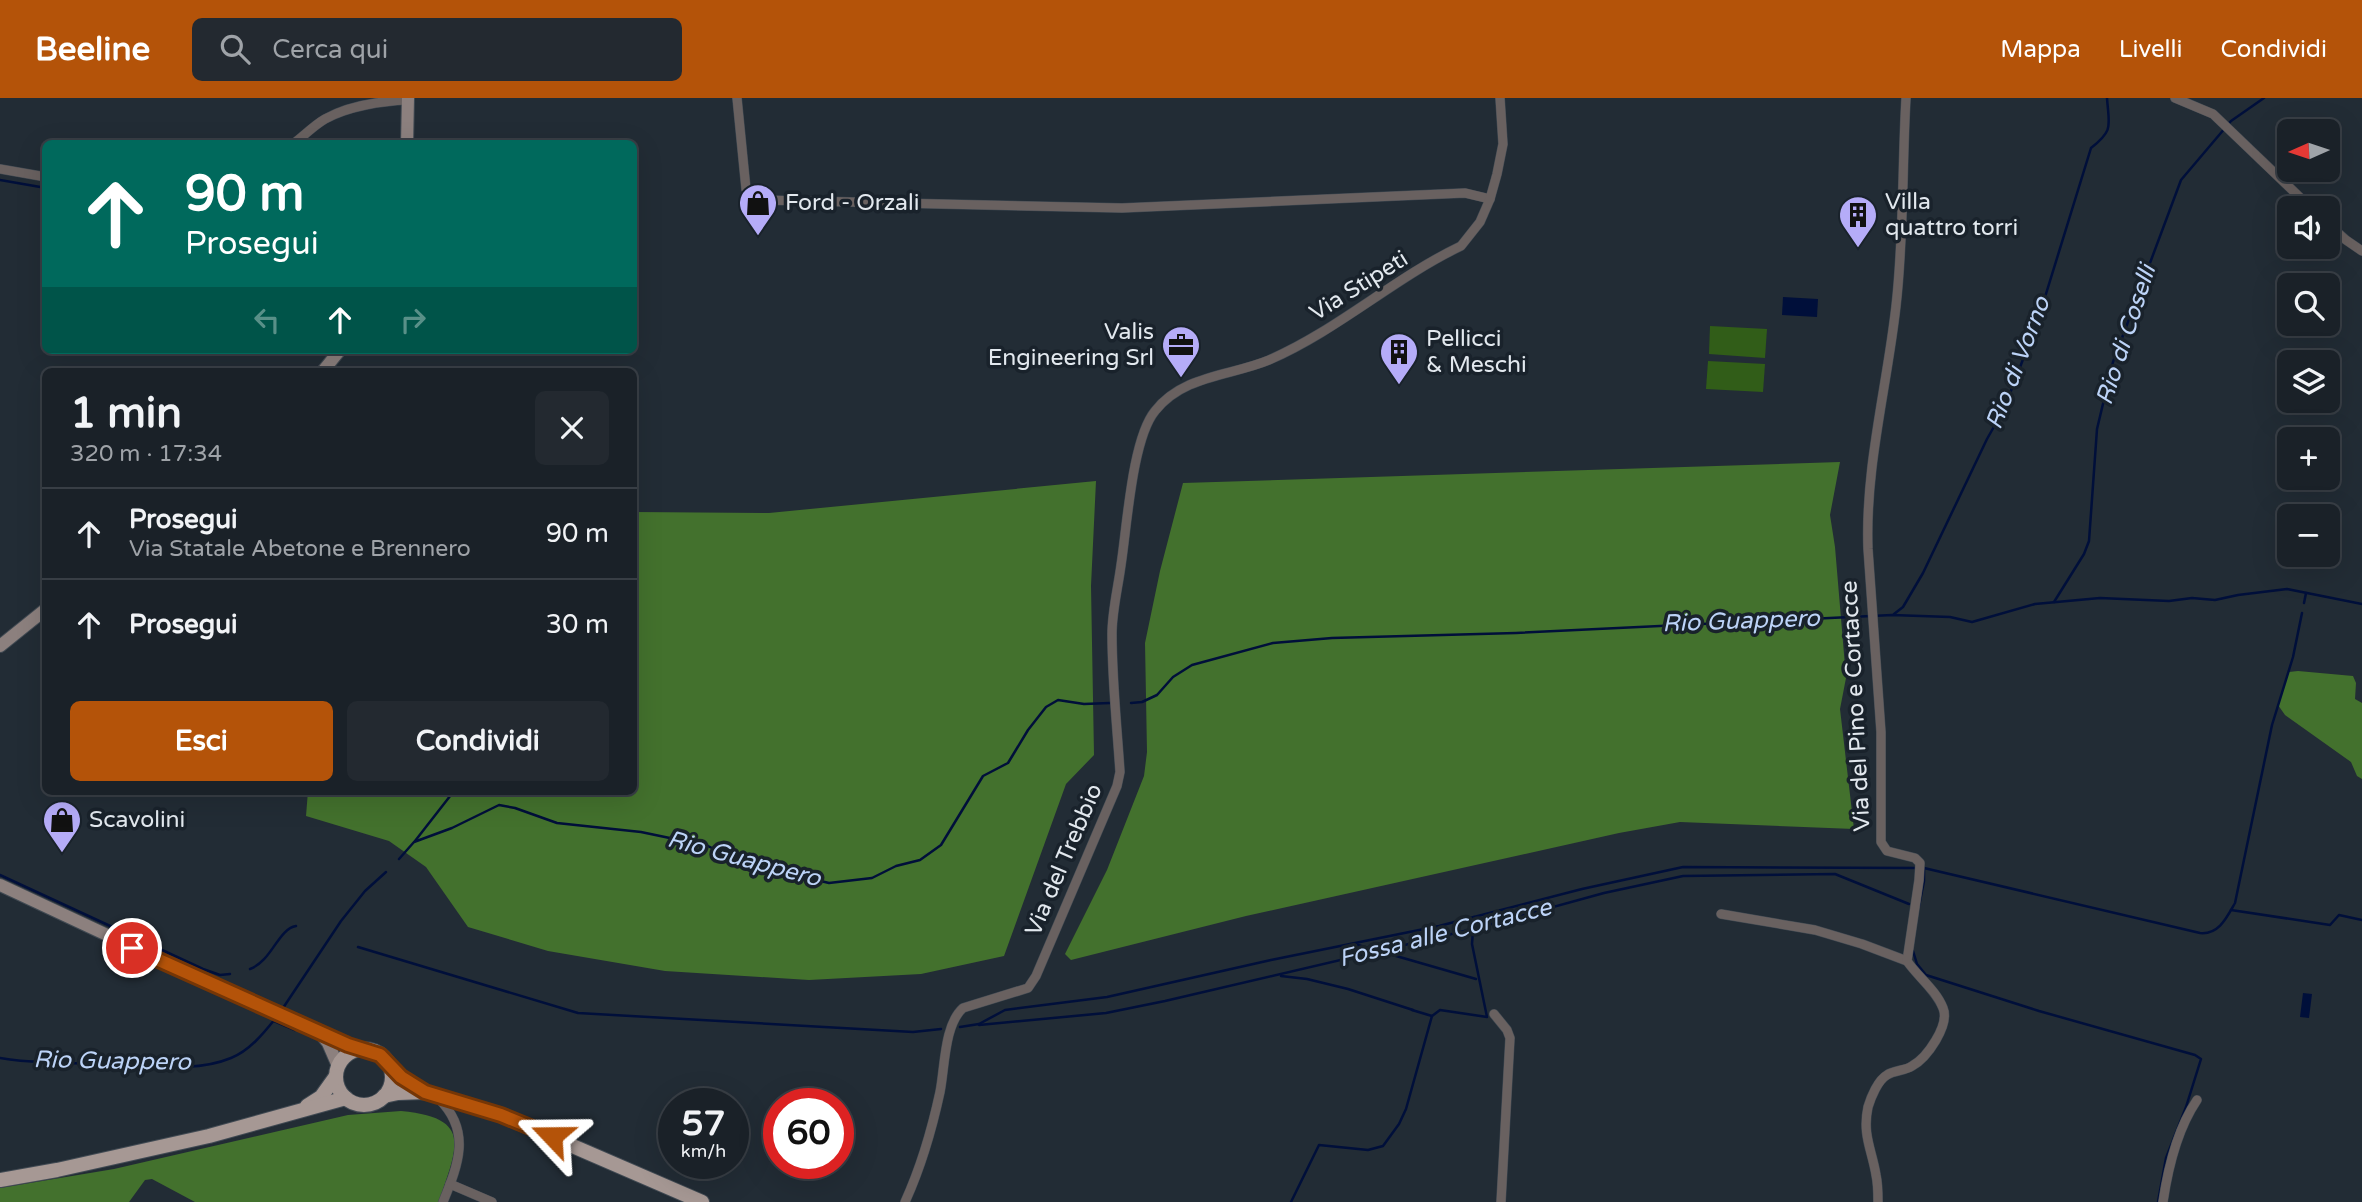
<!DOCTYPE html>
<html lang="it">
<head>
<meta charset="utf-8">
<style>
	:root { --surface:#1a2128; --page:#232930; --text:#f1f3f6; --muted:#9fa3a8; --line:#383e45; --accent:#b45309 }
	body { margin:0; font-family:"Varela Round",sans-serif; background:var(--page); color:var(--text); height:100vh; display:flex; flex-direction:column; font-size:26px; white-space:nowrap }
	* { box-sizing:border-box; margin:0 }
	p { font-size:23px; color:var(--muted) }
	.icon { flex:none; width:38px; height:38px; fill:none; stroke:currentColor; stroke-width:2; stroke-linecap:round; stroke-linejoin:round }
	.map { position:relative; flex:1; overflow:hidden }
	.drawer { position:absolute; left:42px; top:270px; width:595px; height:427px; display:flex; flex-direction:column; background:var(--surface); border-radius:10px; box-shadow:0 7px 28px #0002,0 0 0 2px var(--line) }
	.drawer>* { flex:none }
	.top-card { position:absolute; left:42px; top:42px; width:595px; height:214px; border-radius:10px; box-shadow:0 7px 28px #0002,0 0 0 2px var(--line); background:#00695c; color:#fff; overflow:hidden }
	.needle { width:46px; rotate:267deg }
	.controls { position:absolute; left:2277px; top:21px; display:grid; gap:14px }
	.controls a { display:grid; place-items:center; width:63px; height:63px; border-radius:10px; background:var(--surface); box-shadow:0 7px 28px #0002,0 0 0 2px var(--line); font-size:35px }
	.speed { position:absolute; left:658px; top:990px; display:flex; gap:14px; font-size:35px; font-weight:700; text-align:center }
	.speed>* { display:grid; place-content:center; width:91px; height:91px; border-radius:50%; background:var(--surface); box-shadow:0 7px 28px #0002,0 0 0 2px var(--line); line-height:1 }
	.speed small { font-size:18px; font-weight:400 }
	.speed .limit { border:10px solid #d22; background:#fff; color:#111 }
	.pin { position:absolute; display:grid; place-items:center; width:60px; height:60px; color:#fff; margin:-30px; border:4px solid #fff; border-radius:50%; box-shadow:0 2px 7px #0007 }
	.me { position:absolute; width:77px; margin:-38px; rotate:293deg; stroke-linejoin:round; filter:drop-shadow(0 0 5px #0008) }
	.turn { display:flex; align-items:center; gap:24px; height:147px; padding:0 28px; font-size:32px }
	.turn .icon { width:91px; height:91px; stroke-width:2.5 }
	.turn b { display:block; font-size:49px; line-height:60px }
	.lanes { display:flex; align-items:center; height:66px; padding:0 28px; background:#0003; justify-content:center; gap:35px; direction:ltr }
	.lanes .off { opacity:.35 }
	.round { display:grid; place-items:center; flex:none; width:74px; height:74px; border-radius:10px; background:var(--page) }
	.overview { display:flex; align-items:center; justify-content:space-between; height:119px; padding:0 28px }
	h1 { font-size:42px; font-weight:700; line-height:52px }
	.action { display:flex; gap:14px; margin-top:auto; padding:14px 28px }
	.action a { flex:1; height:80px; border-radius:10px; background:var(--accent); color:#fff; font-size:28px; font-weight:700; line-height:80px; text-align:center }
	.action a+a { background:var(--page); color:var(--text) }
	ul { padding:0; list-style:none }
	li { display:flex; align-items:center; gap:21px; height:91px; padding:0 28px; border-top:2px solid var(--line) }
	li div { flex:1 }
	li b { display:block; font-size:26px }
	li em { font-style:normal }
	header { display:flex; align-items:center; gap:42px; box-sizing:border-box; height:98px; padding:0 35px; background:var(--accent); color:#fff }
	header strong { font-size:33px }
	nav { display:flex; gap:38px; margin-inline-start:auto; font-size:24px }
	.search { width:490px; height:63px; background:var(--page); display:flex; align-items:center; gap:18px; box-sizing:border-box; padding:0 24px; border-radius:10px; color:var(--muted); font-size:26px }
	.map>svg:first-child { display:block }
</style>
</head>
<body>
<header>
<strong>Beeline</strong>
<div class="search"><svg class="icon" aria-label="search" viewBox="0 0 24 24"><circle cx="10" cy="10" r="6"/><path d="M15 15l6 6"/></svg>Cerca qui</div>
<nav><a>Mappa</a><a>Livelli</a><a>Condividi</a></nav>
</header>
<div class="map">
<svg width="2362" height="1104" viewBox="0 0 2362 1104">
	<rect width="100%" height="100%" fill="#222c35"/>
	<g fill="#315d18">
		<polygon points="1710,228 1767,231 1765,260 1709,256"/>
		<polygon points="1708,263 1765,266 1763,294 1706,291"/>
	</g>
	<g fill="#43712d">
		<polygon points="1840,364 1830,417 1835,449 1846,580 1840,611 1854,731 1680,724 1619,735 1246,818 1071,862 1065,856 1107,772 1144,678 1147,654 1145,545 1160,473 1183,385"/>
		<polygon points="1096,383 1091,488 1094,657 1066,686 1004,858 921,876 809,882 665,873 548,853 468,829 426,769 389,743 306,718 308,693 634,693 634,414 769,415"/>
		<polygon points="2298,573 2353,578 2356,585 2355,601 2362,605 2362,681 2357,678 2351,664 2285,617 2278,607 2289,574"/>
		<path d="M 401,1013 C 475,1020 456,1050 439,1104 L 195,1104 L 152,1081 L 145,1082 L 129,1104 L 0,1104 L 0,1090 L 114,1071 L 348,1017 Z"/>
	</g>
	<g fill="#000f3a">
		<polygon points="1783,199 1818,201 1817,219 1782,217"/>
		<polygon points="2303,895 2312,896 2309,920 2300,919"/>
	</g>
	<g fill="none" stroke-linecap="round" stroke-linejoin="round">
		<g stroke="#000f3a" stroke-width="2.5">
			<polyline points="0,82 46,90"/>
			<polyline points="2054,504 2084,456 2089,443 2097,331 2113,264 2181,82 2231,23 2264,0"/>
			<polyline points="2304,505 2306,495"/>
			<path d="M 1894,516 L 1903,509 L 1923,475 L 1987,341 L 2004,311 L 2037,225 L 2091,50 C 2114,32 2109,28 2107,0"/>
			<polyline points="1131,605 1142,604 1157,597 1173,579 1192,567 1273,545 1332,540 1516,535 1892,517 1950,519 1972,524 2035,506 2100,500 2169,503 2192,500 2215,502 2238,497 2287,491 2362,506"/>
			<polyline points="415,743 454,693"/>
			<polyline points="399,761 414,744 452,730 499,707 515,710 557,725 641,734 708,748 737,763 829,785 872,780 896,768 920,762 941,747 983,678 1008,665 1028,632 1046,609 1058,602 1084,606 1110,605"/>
			<polyline points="0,777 203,871 220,877 230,876"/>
			<polyline points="1919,808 1924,783 1924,770"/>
			<polyline points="2231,812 2330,827 2339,817 2362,822"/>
			<polyline points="1358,847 1476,881"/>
			<polyline points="358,849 578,915 913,934 941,931"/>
			<polyline points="1913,853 1917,866 1926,877 2039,913 2195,957 2201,961 2186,1009 2166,1060 2158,1104"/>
			<path d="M 250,871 C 272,863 278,831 296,828"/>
			<polyline points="1281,878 1307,881 1348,891 1413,912"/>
			<polyline points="1412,912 1432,918"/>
			<polyline points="281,913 341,823 365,793 386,774"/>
			<polyline points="274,923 295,932"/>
			<polyline points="979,927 1106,915 1165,903 1473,831 1604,795 1683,778 1835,776 1909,806"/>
			<path d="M 960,929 L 979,926 L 1005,912 L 1107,899 L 1271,862 L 1439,828 L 1582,791 L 1683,769 L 1924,770 L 2200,835 C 2219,837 2227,819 2235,805 L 2272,627 L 2293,559 L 2302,515"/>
			<path d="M 0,960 C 37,966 76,965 113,966 C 151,967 195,975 231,960 C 249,953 263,936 275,921"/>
			<polyline points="1291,1104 1319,1047 1368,1052 1383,1048 1399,1026 1406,1011 1432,918 1440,912 1487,919 1472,846 1474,819"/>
		</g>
		<defs>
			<g id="street">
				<polyline points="737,0 746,91 750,98 758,102 1122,110 1465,95 1490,101"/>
				<polyline points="2175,0 2213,16 2311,110"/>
				<path d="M 293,46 C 304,38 313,28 325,21 C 348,8 382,3 408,2"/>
				<polyline points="0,71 46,79"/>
				<polyline points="2328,126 2346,142 2362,153"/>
				<polyline points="1721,816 1815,832 1862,846 1907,863"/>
				<polyline points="1494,916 1507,932 1510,940 1501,1104"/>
				<path d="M 439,1001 C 472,1034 458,1067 443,1104"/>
				<polyline points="450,1086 492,1104"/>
				<path d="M 905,1104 C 921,1069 932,1031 940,994 C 945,969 944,927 963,910 L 1028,890 L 1036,878 L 1117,688 L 1120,674 C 1117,628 1112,582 1112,536 C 1112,513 1118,490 1121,467 C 1127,429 1132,341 1155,313 C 1183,277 1231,278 1269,262 C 1338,232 1394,180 1461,148 L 1480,124 L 1490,101 L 1497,76 L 1503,46 L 1500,0"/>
				<path d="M 1878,1104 C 1878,1095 1878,1086 1876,1077 C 1872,1052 1862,1037 1868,1009 C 1871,999 1878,982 1887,977 C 1894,972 1905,973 1912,968 C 1927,960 1950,927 1943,910 C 1936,892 1918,879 1907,863 L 1919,782 L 1920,765 L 1915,760 L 1887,753 L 1881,744 L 1881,634 L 1868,451 C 1865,369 1887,289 1896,208 C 1904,139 1902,69 1906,0"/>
				<path d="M 2163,1104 C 2168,1070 2178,1030 2197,1002"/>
			</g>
			<g id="secondary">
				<polyline points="407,46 408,0"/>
				<polyline points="323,273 340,252"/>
				<polyline points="0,548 46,511"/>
				<polyline points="0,787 263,910 348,947 364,951"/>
				<polyline points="320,935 328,945 338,968"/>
			</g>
			<g id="primary">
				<circle cx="364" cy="979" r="28"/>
				<polyline points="384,998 398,995 425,994 501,1017 702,1104"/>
				<polyline points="307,1008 321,999 336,978"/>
				<polyline points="0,1082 57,1072 209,1038 346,1000"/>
			</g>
		</defs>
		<use href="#street" stroke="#414a53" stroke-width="10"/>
		<use href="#secondary" stroke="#414a53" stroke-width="14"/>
		<use href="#primary" stroke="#414a53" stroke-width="16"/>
		<use href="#street" stroke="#696160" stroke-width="9"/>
		<use href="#secondary" stroke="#8c807e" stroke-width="12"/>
		<use href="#primary" stroke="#a69894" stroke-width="14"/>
	</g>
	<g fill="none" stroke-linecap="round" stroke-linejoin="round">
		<defs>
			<polyline id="route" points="132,850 348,947 380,957 401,979 425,994 501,1017 552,1038"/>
		</defs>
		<use href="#route" stroke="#753606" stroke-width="18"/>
		<use href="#route" stroke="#b45309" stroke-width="12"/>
	</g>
	<defs>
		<symbol id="shop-pin" viewBox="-11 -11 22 30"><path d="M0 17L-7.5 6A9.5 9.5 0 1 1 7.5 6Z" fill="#b5acf8" stroke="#19222b"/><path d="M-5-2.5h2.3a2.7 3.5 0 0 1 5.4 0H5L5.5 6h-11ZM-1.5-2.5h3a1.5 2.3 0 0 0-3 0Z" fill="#111"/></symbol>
		<symbol id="building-pin" viewBox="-11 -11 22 30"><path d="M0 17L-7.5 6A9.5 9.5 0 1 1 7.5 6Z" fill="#b5acf8" stroke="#19222b"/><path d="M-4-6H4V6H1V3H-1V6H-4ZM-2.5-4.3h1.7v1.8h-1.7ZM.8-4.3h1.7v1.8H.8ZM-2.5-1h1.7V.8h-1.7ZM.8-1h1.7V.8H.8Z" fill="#111"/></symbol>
		<symbol id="office-pin" viewBox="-11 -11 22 30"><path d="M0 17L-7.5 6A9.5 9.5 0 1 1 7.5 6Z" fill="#b5acf8" stroke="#19222b"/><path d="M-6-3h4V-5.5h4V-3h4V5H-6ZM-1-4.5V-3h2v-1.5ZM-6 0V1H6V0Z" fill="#111"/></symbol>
	</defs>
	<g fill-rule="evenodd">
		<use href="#shop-pin" x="736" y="83" width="44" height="60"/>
		<use href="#building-pin" x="1836" y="95" width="44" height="60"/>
		<use href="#office-pin" x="1159" y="225" width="44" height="60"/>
		<use href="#building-pin" x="1377" y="232" width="44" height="60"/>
		<use href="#shop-pin" x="40" y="700" width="44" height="60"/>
	</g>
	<g text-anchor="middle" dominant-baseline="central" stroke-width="7" stroke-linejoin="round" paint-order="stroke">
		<g font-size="23" fill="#e2e8ee" stroke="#19222b" text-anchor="start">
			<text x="1885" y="104">Villa<tspan x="1885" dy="26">quattro torri</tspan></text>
			<text x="785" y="105">Ford - Orzali</text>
			<text x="1154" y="234" text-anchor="end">Valis<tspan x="1154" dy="26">Engineering Srl</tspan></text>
			<text x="1426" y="241">Pellicci<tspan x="1426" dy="26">&amp; Meschi</tspan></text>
			<text x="89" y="722">Scavolini</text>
		</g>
		<g font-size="23" fill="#e2e8ee" stroke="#19222b">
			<text transform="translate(1359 188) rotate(-32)">Via Stipeti</text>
			<text transform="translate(1856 608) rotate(-93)">Via del Pino e Cortacce</text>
			<text transform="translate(1064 762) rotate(-67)">Via del Trebbio</text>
		</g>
		<g font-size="24" font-style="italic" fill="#bcd3f7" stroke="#19222b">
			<text transform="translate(2126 237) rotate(-72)">Rio di Coselli</text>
			<text transform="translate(2018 265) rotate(-69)">Rio di Vorno</text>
			<text transform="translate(1741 523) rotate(-2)">Rio Guappero</text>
			<text transform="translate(744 761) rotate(15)">Rio Guappero</text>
			<text transform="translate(1445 835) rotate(-14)">Fossa alle Cortacce</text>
			<text transform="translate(112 963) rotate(1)">Rio Guappero</text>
		</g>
	</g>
</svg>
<div class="controls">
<a><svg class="needle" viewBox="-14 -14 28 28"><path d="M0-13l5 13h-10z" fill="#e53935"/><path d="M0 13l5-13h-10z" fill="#9fa3a8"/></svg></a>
<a><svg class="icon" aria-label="sound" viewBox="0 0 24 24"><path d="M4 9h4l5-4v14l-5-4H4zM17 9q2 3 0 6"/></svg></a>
<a><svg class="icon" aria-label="search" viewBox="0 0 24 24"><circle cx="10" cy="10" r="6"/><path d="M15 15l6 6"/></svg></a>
<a><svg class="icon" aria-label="layers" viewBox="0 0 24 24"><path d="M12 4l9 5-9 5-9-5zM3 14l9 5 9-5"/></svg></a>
<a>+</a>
<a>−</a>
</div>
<div class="speed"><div>57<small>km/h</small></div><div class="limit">60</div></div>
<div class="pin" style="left:132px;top:850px;background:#d93025"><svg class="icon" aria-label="arrive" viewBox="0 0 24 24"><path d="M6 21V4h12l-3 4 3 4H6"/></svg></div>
<svg class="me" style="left:552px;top:1038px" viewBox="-20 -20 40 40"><path d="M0-17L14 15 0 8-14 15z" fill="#b45309" stroke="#fff" stroke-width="4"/></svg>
<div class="top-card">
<div class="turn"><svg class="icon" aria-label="ahead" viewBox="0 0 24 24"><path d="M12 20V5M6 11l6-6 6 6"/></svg><div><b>90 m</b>Prosegui</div></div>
<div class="lanes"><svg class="icon off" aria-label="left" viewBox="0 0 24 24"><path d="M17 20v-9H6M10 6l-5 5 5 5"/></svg><svg class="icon" aria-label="ahead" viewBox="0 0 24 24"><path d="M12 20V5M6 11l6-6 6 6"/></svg><svg class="icon off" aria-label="right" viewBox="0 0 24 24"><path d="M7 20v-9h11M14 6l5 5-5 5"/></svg></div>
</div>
<section class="drawer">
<div class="overview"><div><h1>1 min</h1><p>320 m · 17:34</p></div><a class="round"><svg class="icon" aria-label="close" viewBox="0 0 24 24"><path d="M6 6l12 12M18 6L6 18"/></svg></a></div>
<ul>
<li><svg class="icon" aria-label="ahead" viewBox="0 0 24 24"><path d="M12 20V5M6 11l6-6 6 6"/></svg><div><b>Prosegui</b><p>Via Statale Abetone e Brennero</p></div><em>90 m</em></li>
<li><svg class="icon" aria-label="ahead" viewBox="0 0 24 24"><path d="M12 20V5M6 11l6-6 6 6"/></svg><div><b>Prosegui</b></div><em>30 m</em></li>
</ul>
<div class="action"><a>Esci</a><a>Condividi</a></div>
</section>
</div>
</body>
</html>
